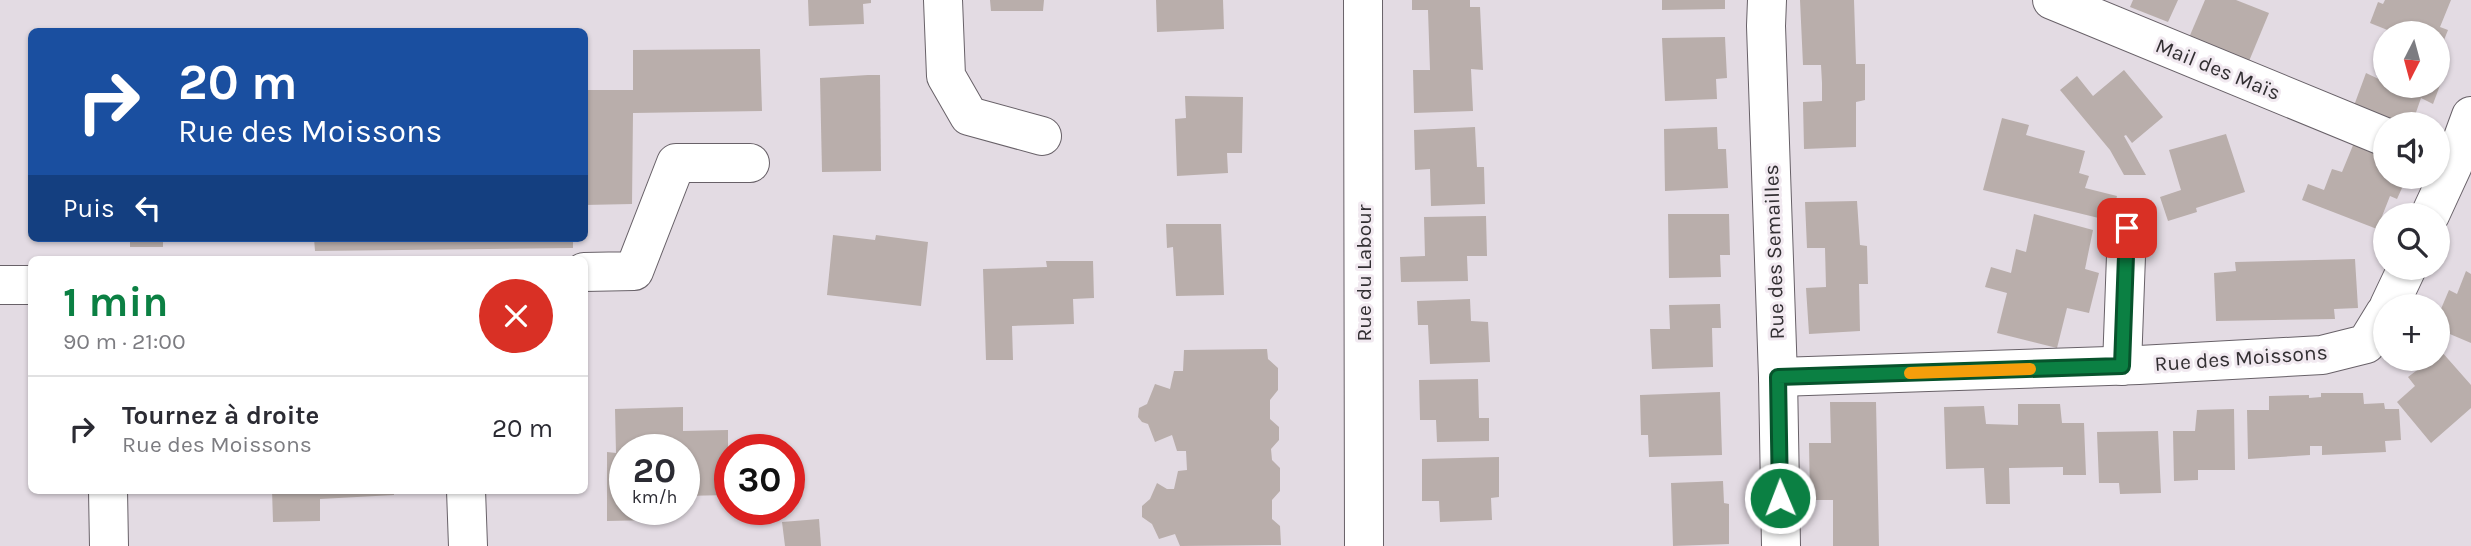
<!DOCTYPE html>
<html lang="fr">
<head>
<meta charset="utf-8">
<style>
	:root { --surface:#fff; --page:#f2f2f3; --text:#2b2b33; --muted:#7c7c81; --line:#e1e1e2; --accent:#0b8043 }
	body { margin:0; font-family:Karla,sans-serif; background:var(--page); color:var(--text); height:100vh; display:flex; flex-direction:column; font-size:26px; white-space:nowrap }
	* { box-sizing:border-box; margin:0 }
	p { font-size:23px; color:var(--muted) }
	.icon { flex:none; width:38px; height:38px; fill:none; stroke:currentColor; stroke-width:2; stroke-linecap:round; stroke-linejoin:round }
	.map { position:relative; flex:1; overflow:hidden }
	.side { position:absolute; left:28px; top:256px; width:560px; height:238px; display:flex; flex-direction:column; background:var(--surface); border-radius:10px; box-shadow:0 2px 5px #0004 }
	.side>* { flex:none }
	.guide { position:absolute; left:28px; top:28px; width:560px; height:214px; border-radius:10px; box-shadow:0 2px 5px #0004; background:#1a4fa0; color:#fff; overflow:hidden }
	.needle { width:46px; rotate:186deg }
	.tools { position:absolute; left:2373px; top:21px; display:grid; gap:14px }
	.tools a { display:grid; place-items:center; width:77px; height:77px; border-radius:50%; background:var(--surface); box-shadow:0 2px 5px #0004; font-size:35px }
	.speed { position:absolute; left:609px; top:434px; display:flex; gap:14px; font-size:35px; font-weight:700; text-align:center }
	.speed>* { display:grid; place-content:center; width:91px; height:91px; border-radius:50%; background:var(--surface); box-shadow:0 2px 5px #0004; line-height:1 }
	.speed small { font-size:18px; font-weight:400 }
	.speed .limit { border:10px solid #d22; background:#fff; color:#111 }
	.pin { position:absolute; display:grid; place-items:center; width:60px; height:60px; color:#fff; margin:-30px; border-radius:14px; box-shadow:0 4px 10px #0006 }
	.me { position:absolute; width:77px; margin:-38px; rotate:359deg; stroke-linejoin:round; filter:drop-shadow(0 0 5px #0008) }
	.turn { display:flex; align-items:center; gap:24px; height:147px; padding:0 35px; font-size:32px }
	.turn .icon { width:91px; height:91px; stroke-width:2.5 }
	.turn b { display:block; font-size:49px; line-height:60px }
	.then { display:flex; align-items:center; height:66px; padding:0 35px; background:#0003; gap:14px; font-size:26px }
	.round { display:grid; place-items:center; flex:none; width:74px; height:74px; border-radius:37px; background:var(--page) }
	.head { display:flex; align-items:center; justify-content:space-between; height:119px; padding:0 35px }
	h1 { font-size:42px; font-weight:700; line-height:52px; color:var(--accent) }
	ul { padding:0; list-style:none }
	li { display:flex; align-items:center; gap:21px; height:105px; padding:0 35px; border-top:2px solid var(--line) }
	li div { flex:1 }
	li b { display:block; font-size:26px }
	li em { font-style:normal }
	.map>svg:first-child { display:block }
</style>
</head>
<body>
<div class="map">
<svg width="2471" height="546" viewBox="0 0 2471 546">
	<rect width="100%" height="100%" fill="#e3dbe3"/>
	<g fill="#b9aeab">
		<polygon points="808,0 871,0 871,3 863,4 864,24 809,26"/>
		<polygon points="990,0 1044,0 1043,11 991,11"/>
		<polygon points="1156,0 1223,0 1224,29 1157,32"/>
		<polygon points="1412,0 1470,0 1470,7 1480,7 1483,70 1471,69 1473,111 1414,113 1413,70 1430,70 1428,10 1412,10"/>
		<polygon points="1662,0 1725,0 1725,9 1662,10"/>
		<polygon points="1800,0 1854,0 1856,64 1865,64 1865,100 1856,102 1856,147 1804,149 1803,102 1822,101 1822,83 1821,65 1803,65"/>
		<polygon points="2133,0 2178,0 2168,22 2130,7"/>
		<polygon points="2205,0 2236,0 2269,13 2247,66 2188,40"/>
		<polygon points="2385,0 2451,0 2440,27 2448,30 2438,55 2438,33 2395,33 2370,23 2378,2 2383,4"/>
		<polygon points="1725,37 1727,78 1716,79 1717,99 1665,101 1662,38"/>
		<polygon points="760,49 762,111 633,113 632,204 584,205 584,90 633,90 633,50"/>
		<polygon points="2124,70 2163,117 2132,143 2126,135 2124,136 2146,175 2124,175 2110,150 2060,90 2077,76 2093,96"/>
		<polygon points="2366,73 2385,82 2385,86 2438,86 2438,79 2442,80 2433,104 2421,98 2412,124 2385,124 2352,111"/>
		<polygon points="868,75 880,75 881,171 822,172 820,78"/>
		<polygon points="1185,96 1243,97 1242,153 1227,153 1228,173 1177,176 1175,119 1186,118"/>
		<polygon points="2002,118 2029,125 2026,135 2085,151 2079,173 2089,176 2085,188 2117,196 2111,221 1983,190"/>
		<polygon points="1475,127 1477,167 1484,167 1485,204 1431,206 1430,169 1415,170 1414,130"/>
		<polygon points="1717,127 1718,149 1726,149 1728,188 1665,191 1664,129"/>
		<polygon points="2226,134 2245,192 2196,208 2197,212 2168,221 2160,197 2181,190 2169,150"/>
		<polygon points="2356,138 2385,150 2385,177 2407,177 2397,199 2390,196 2377,229 2302,200 2308,184 2324,190 2332,169 2342,172"/>
		<polygon points="1857,201 1860,245 1867,246 1868,284 1859,284 1860,331 1809,334 1806,288 1826,287 1825,248 1807,248 1805,202"/>
		<polygon points="1668,214 1729,214 1730,255 1720,255 1721,277 1669,278"/>
		<polygon points="2034,214 2093,230 2085,269 2099,273 2089,313 2067,308 2057,348 1997,333 2007,293 1985,287 1991,267 2011,273 2016,249 2026,252"/>
		<polygon points="1486,216 1487,256 1467,256 1468,281 1401,282 1400,257 1425,256 1424,217"/>
		<polygon points="1166,224 1221,224 1224,295 1176,296 1173,247 1167,248"/>
		<polygon points="833,235 875,240 876,235 928,242 921,306 827,295"/>
		<rect x="130" y="238" width="33" height="9"/>
		<polygon points="314,238 573,238 573,248 315,251"/>
		<polygon points="2355,259 2358,308 2334,309 2335,319 2216,321 2214,273 2236,271 2235,262"/>
		<polygon points="1046,261 1093,261 1094,298 1073,299 1074,324 1012,326 1013,360 986,360 983,269 1047,267"/>
		<polygon points="2466,271 2471,274 2471,343 2438,329 2438,316 2449,290 2457,294"/>
		<polygon points="1470,299 1471,321 1488,322 1490,362 1430,364 1428,325 1418,325 1417,301"/>
		<polygon points="1720,304 1721,328 1712,328 1713,367 1652,369 1650,329 1670,329 1669,305"/>
		<polygon points="1267,349 1268,359 1278,368 1278,390 1270,400 1270,419 1279,427 1279,440 1271,449 1272,460 1280,468 1280,491 1272,500 1272,519 1280,526 1281,545 1180,546 1175,534 1159,539 1152,524 1142,517 1142,506 1150,499 1157,483 1167,489 1174,489 1178,471 1187,470 1186,451 1177,451 1172,435 1155,442 1148,424 1142,422 1138,417 1139,408 1147,404 1155,384 1170,389 1174,371 1183,371 1184,350"/>
		<polygon points="2441,351 2471,385 2471,408 2431,443 2397,402 2415,386 2408,377 2432,359 2438,359 2438,354"/>
		<polygon points="1478,379 1479,418 1489,418 1489,441 1437,442 1436,420 1420,420 1419,380"/>
		<polygon points="1720,392 1722,455 1649,457 1648,435 1641,435 1640,395"/>
		<polygon points="2321,393 2363,393 2364,404 2384,403 2385,409 2399,409 2401,440 2385,441 2386,452 2322,455 2322,446 2310,446 2310,455 2248,459 2247,410 2269,410 2269,396 2309,395 2309,398 2321,397"/>
		<polygon points="1830,402 1876,402 1879,546 1833,546 1833,500 1810,500 1809,443 1831,443"/>
		<polygon points="2018,404 2060,404 2062,423 2084,423 2086,475 2063,475 2063,467 2009,468 2010,504 1986,504 1984,468 1946,469 1944,407 1984,406 1986,424 2018,425"/>
		<polygon points="683,407 683,431 728,430 728,495 684,496 684,450 625,450 625,509 654,509 654,520 607,521 607,452 616,453 615,409"/>
		<polygon points="2234,409 2235,470 2198,470 2198,480 2174,481 2173,431 2195,431 2197,410"/>
		<polygon points="2158,431 2161,493 2120,494 2119,483 2099,483 2097,432"/>
		<polygon points="1499,457 1499,497 1491,498 1492,520 1440,522 1439,501 1422,501 1422,459"/>
		<polygon points="1723,481 1724,503 1729,504 1729,544 1673,546 1671,483"/>
		<polygon points="272,490 394,490 394,495 320,499 320,521 273,522"/>
		<polygon points="819,519 821,546 785,546 782,522"/>
	</g>
	<g fill="none" stroke-linecap="round" stroke-linejoin="round">
		<defs>
			<g id="minor">
				<polyline points="943,0 946,76 969,116 1042,136"/>
				<polyline points="1363,0 1364,546"/>
				<polyline points="1767,0 1766,26 1778,377 1781,546"/>
				<polyline points="2052,0 2385,137"/>
				<polyline points="2430,215 2453,165 2471,116"/>
				<polyline points="584,272 634,271 676,163 750,163"/>
				<polyline points="0,285 32,285"/>
				<polyline points="2389,306 2407,268"/>
				<polyline points="2122,366 2127,228"/>
				<polyline points="1778,377 2139,365 2322,355 2366,344 2385,313"/>
				<polyline points="108,490 109,546"/>
				<polyline points="466,490 468,546"/>
			</g>
		</defs>
		<use href="#minor" stroke="#686168" stroke-width="40"/>
		<use href="#minor" stroke="#fff" stroke-width="38"/>
	</g>
	<g fill="none" stroke-linecap="round" stroke-linejoin="round">
		<defs>
			<polyline id="route" points="1780,498 1778,377 2122,366 2127,228"/>
		</defs>
		<use href="#route" stroke="#07532c" stroke-width="18"/>
		<use href="#route" stroke="#0b8043" stroke-width="12"/>
		<polyline stroke="#f59e0b" stroke-width="12" points="1910,373 2030,369"/>
	</g>
	<g text-anchor="middle" dominant-baseline="central" stroke-width="6" stroke-linejoin="round" paint-order="stroke">
		<g font-size="21" fill="#322f32" stroke="#f1e9f0">
			<text transform="translate(2218 69) rotate(22)">Mail des Maïs</text>
			<text transform="translate(1774 252) rotate(-92)">Rue des Semailles</text>
			<text transform="translate(1364 273) rotate(-90)">Rue du Labour</text>
			<text transform="translate(2241 358) rotate(-4)">Rue des Moissons</text>
		</g>
	</g>
</svg>
<div class="tools">
<a><svg class="needle" viewBox="-14 -14 28 28"><path d="M0-13l5 13h-10z" fill="#e53935"/><path d="M0 13l5-13h-10z" fill="#7c7c81"/></svg></a>
<a><svg class="icon" aria-label="sound" viewBox="0 0 24 24"><path d="M4 9h4l5-4v14l-5-4H4zM17 9q2 3 0 6"/></svg></a>
<a><svg class="icon" aria-label="search" viewBox="0 0 24 24"><circle cx="10" cy="10" r="6"/><path d="M15 15l6 6"/></svg></a>
<a>+</a>
</div>
<div class="speed"><div>20<small>km/h</small></div><div class="limit">30</div></div>
<div class="pin" style="left:2127px;top:228px;background:#d93025"><svg class="icon" aria-label="arrive" viewBox="0 0 24 24"><path d="M6 21V4h12l-3 4 3 4H6"/></svg></div>
<svg class="me" style="left:1780px;top:498px" viewBox="-20 -20 40 40"><circle r="17" fill="#0b8043" stroke="#fff" stroke-width="3"/><path d="M0-11L8 9 0 5-8 9z" fill="#fff"/></svg>
<div class="guide">
<div class="turn"><svg class="icon" aria-label="right" viewBox="0 0 24 24"><path d="M7 20v-9h11M14 6l5 5-5 5"/></svg><div><b>20 m</b>Rue des Moissons</div></div>
<div class="then">Puis<svg class="icon" aria-label="left" viewBox="0 0 24 24"><path d="M17 20v-9H6M10 6l-5 5 5 5"/></svg></div>
</div>
<section class="side">
<div class="head"><div><h1>1 min</h1><p>90 m · 21:00</p></div><a class="round" style="background:#d93025;color:#fff"><svg class="icon" aria-label="close" viewBox="0 0 24 24"><path d="M6 6l12 12M18 6L6 18"/></svg></a></div>
<ul>
<li><svg class="icon" aria-label="right" viewBox="0 0 24 24"><path d="M7 20v-9h11M14 6l5 5-5 5"/></svg><div><b>Tournez à droite</b><p>Rue des Moissons</p></div><em>20 m</em></li>
</ul>
</section>
</div>
</body>
</html>
